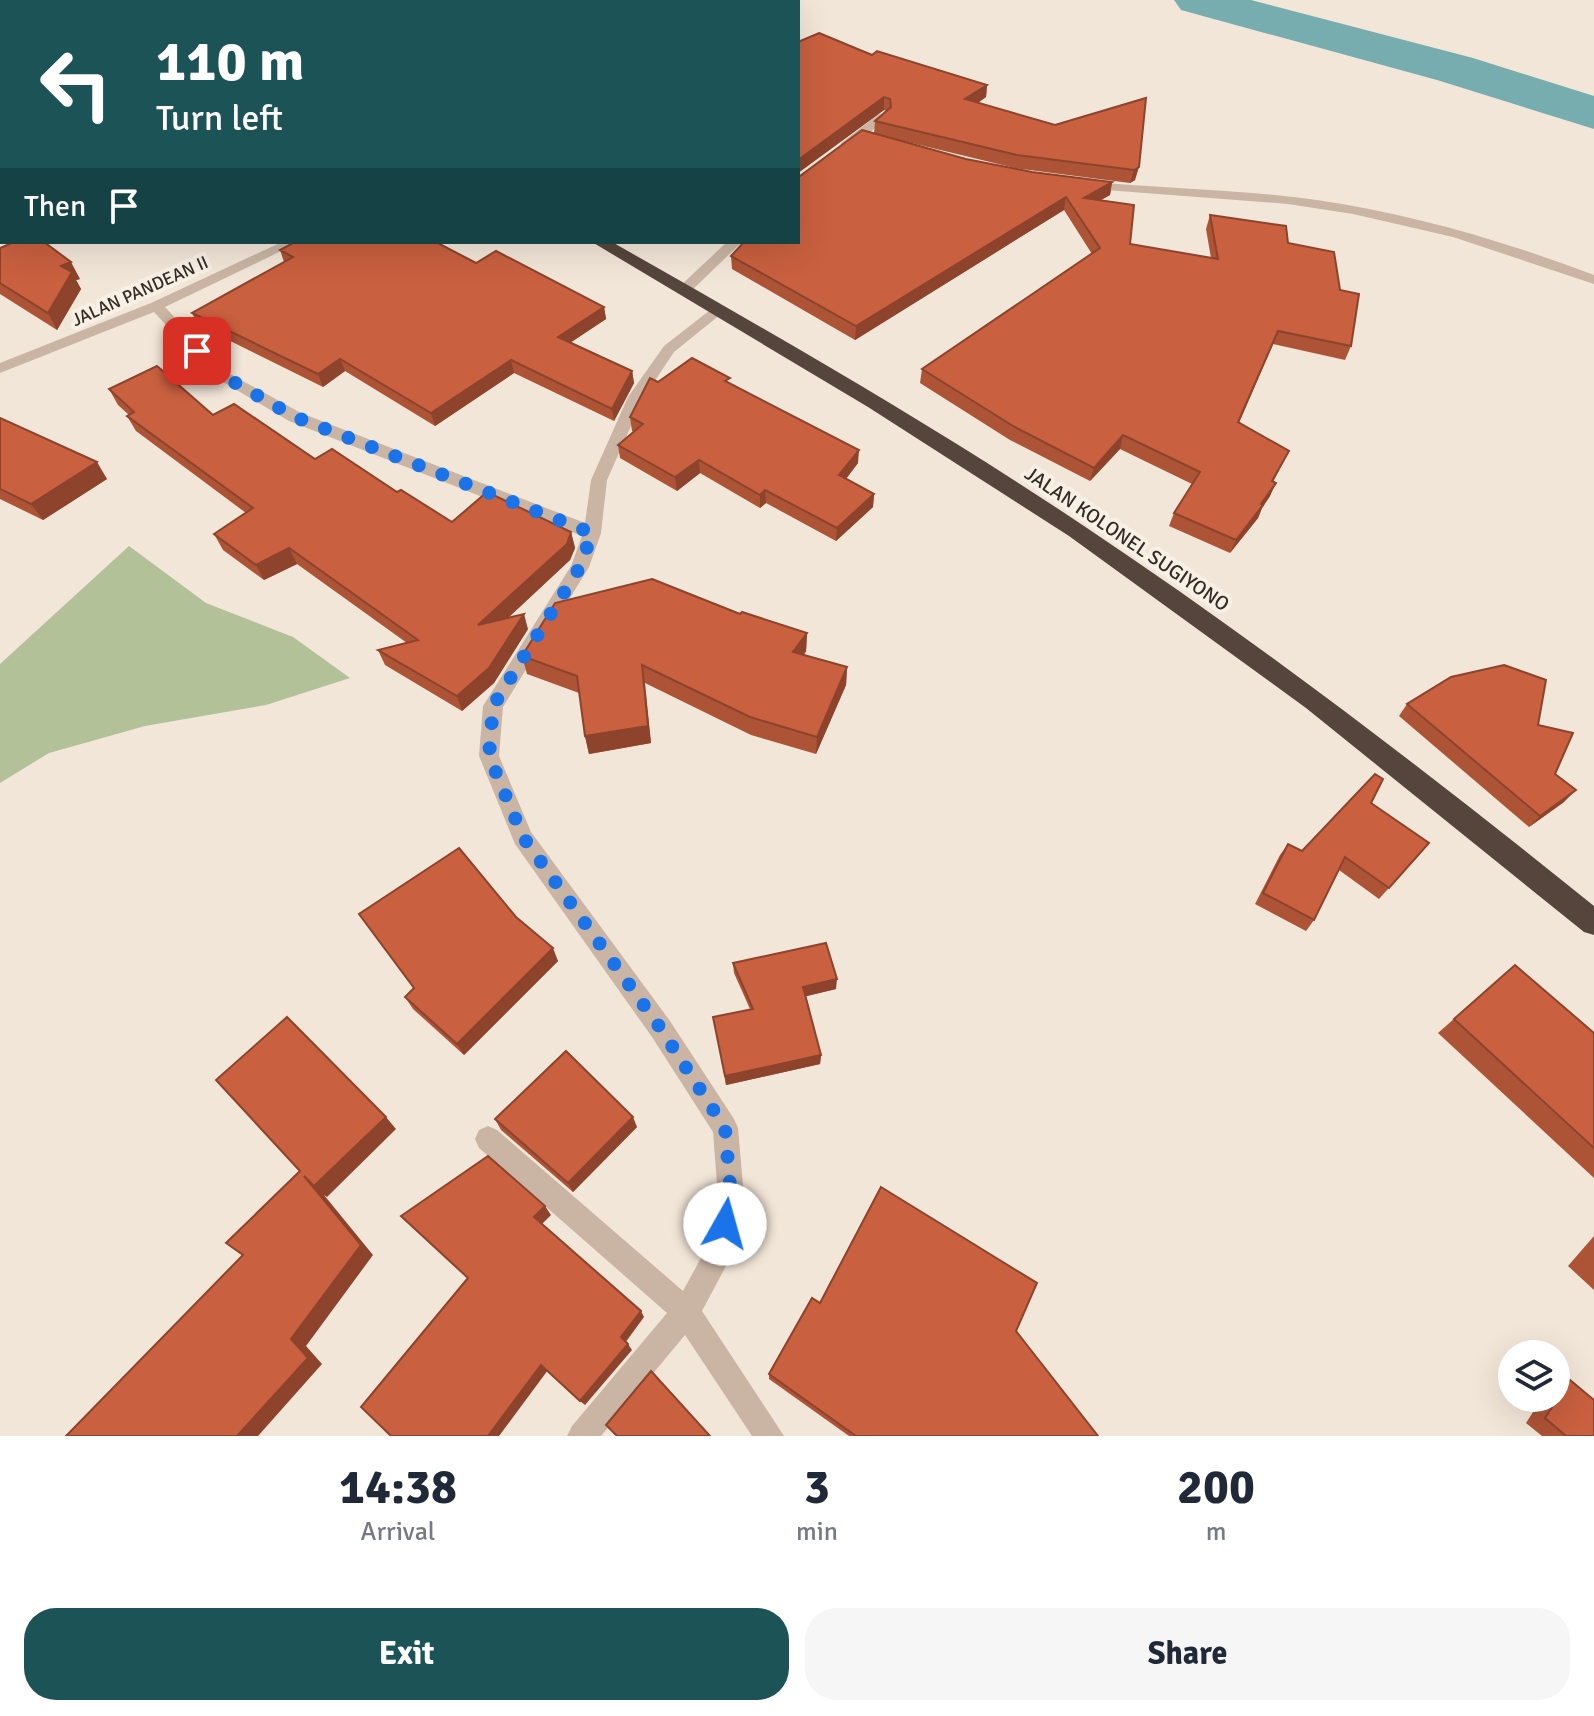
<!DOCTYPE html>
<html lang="en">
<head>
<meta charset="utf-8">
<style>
	:root { --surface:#fff; --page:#f6f6f7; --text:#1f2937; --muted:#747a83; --accent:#1b5357 }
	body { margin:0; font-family:Signika,sans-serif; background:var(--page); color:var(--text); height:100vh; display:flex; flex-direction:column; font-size:30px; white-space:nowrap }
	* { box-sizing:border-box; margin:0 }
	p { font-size:26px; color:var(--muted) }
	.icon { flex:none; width:44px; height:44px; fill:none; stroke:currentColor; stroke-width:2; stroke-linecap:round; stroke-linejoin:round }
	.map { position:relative; height:1436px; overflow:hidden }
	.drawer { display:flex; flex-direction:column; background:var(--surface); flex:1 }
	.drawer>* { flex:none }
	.banner { position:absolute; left:0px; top:0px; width:800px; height:244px; box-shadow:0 8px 32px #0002; background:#1b5357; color:#fff; overflow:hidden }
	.fabs { position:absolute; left:1498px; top:1340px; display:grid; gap:16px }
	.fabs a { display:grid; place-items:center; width:72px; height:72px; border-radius:50%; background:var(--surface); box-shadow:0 8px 32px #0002; font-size:40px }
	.pin { position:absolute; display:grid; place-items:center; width:68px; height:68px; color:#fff; margin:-34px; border-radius:16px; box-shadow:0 4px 12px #0006 }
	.me { position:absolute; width:88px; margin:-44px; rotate:7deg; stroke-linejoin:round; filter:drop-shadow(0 0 6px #0008) }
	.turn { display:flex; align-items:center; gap:28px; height:168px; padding:0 24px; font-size:36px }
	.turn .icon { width:104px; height:104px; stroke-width:2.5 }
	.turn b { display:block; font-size:56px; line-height:68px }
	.then { display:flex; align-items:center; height:76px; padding:0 24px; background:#0003; gap:16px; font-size:30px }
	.eta { display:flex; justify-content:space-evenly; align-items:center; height:136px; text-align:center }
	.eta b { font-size:48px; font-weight:700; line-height:56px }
	.primary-button { display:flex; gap:16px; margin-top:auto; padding:16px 24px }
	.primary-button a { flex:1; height:92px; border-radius:32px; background:var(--accent); color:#fff; font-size:32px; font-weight:700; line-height:92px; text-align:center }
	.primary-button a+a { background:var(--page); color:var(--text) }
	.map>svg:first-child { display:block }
</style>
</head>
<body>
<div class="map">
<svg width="1594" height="1436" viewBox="0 0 1594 1436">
	<rect width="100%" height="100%" fill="#f2e6d8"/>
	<polygon fill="#b3c198" points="129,546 206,603 293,637 350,678 266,705 145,726 49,753 0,783 0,664"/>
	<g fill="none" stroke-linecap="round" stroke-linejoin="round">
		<g fill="#77adaf" fill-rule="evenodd">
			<polygon points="635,0 687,0 634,2"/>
			<polygon points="1174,0 1251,0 1473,58 1594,96 1594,129 1437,80 1181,10"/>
			<rect x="0" y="177" width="2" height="34"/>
		</g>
		<g fill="#cab5a4" fill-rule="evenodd">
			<polygon points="879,114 889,117 849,149 841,149 841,143"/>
			<path d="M 1085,181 C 1162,189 1240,189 1317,200 C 1412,214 1504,241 1594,275 L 1594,284 L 1453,237 L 1353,214 L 1288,204 L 1080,188 L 1079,185 Z"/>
			<polygon points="282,242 300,242 165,307 223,370 301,413 585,523 591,480 628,397 664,346 714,307 724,307 726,310 674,352 644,397 607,480 601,533 589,567 503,707 499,756 531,832 670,1021 734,1119 738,1128 744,1197 734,1251 702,1311 784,1436 752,1436 685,1335 601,1436 567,1436 572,1426 667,1313 479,1148 475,1139 479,1130 488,1126 497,1130 683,1291 707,1247 718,1197 713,1132 652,1037 515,844 479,756 483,706 571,566 582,536 289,421 213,376 154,312 0,373 0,363 151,303"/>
			<polygon points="727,242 742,242 689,293 679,293 679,287"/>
		</g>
		<g fill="#56453d" fill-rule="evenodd">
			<polygon points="188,0 202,0 203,2 189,2"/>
			<path d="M 592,242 L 612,242 C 772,333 932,424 1084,526 C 1261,644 1429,773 1594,906 L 1594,935 L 1584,932 L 1306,708 L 1069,536 L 868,407 Z"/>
		</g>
	</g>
	<g fill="#ad5336">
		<polygon points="798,42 872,55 987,85 986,97 978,103 1055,125 1146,98 1135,180 1130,183 1015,168 874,134 875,121 886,111 884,110 798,173"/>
		<polygon points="966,159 1032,172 1112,182 1110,195 1100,200 1130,244 1211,258 1206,229 1210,215 1288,243 1340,290 1351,346 1345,360 1273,344 1239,423 1289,451 1273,482 1270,496 1262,508 1258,518 1230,553 1169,526 1174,513 1192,484 1120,449 1090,481 1010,440 920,383 922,369 1092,254 1064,210 855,340 732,269 731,256 800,176"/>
		<polygon points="0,248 80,279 76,280 81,289 57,330 0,294"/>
		<polygon points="280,250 476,263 604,307 606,319 571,342 632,371 634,383 614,421 514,373 435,426 345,371 323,387 198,325 192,313 284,262"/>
		<polygon points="658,382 730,384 858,463 846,479 874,494 873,507 836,541 766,503 760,508 700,473 677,491 620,458 618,445 634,432 632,431 630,417"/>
		<polygon points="109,389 213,415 315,459 397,492 452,522 571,532 575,548 570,560 508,618 528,629 494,683 462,711 385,665 378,650 407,643 297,564 264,580 223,550 214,534 246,513 136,431 127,416 129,415 118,405"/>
		<polygon points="0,418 107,479 43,520 0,499"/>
		<polygon points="740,614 807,633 806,651 804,655 847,667 846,685 816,754 751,735 645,683 651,743 589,754 585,736 579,693 527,674 522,656"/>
		<polygon points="1407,704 1538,725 1564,802 1529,827 1399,716"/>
		<polygon points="1371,803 1429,843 1379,899 1339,870 1314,920 1306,931 1255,904 1280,855 1288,844 1302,851"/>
		<polygon points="359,914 516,917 558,961 464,1055 413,1009 405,997 414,989"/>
		<polygon points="733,963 836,989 806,996 821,1055 820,1064 726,1085 715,1027 750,1009 734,973"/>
		<polygon points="1515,965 1594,1033 1594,1178 1438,1033"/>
		<polygon points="495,1119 637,1127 573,1192 501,1130"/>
		<polygon points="1594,1236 1594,1290 1568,1266"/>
		<polygon points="1016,1331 1098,1436 849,1436 769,1379 769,1374"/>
		<polygon points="1570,1380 1594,1436 1542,1436 1526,1423 1542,1398 1556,1398 1556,1383"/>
	</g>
	<g fill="#8d432c">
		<polygon points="987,85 986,97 964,112 965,99"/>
		<polygon points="884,97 884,110 798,173 798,160"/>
		<polygon points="1139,167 1135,180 1130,183 1134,170"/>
		<polygon points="1112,182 1110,195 1082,211 1084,198"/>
		<polygon points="1066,197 1064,210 855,340 856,326"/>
		<polygon points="71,262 80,279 76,280 81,289 57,330 48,313 61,266"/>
		<polygon points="604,307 606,319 561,349 558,337"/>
		<polygon points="340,359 345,371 323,387 318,374"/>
		<polygon points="511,360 514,373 435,426 431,413"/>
		<polygon points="632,371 634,383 614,421 612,409"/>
		<polygon points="1123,435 1120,449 1090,481 1094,468"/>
		<polygon points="859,450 858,463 838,489 839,475"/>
		<polygon points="699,460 700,473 677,491 675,477"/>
		<polygon points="97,462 107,479 43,520 31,504"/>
		<polygon points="1276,483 1270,496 1262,508 1258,518 1230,553 1236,540"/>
		<polygon points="765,490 766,503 760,508 760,495"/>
		<polygon points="874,494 873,507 836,541 837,528"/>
		<polygon points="571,532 575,548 570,560 484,640 478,625"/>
		<polygon points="289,548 297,564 264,580 256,565"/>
		<polygon points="524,614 528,629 494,683 462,711 457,696"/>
		<polygon points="807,633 806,651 793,670 793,652"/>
		<polygon points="642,665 651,743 589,754 585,736"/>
		<polygon points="847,667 846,685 816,754 817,737"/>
		<polygon points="1576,790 1564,802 1529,827 1540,816"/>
		<polygon points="553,948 558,961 464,1055 457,1044"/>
		<polygon points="837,979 836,989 803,997 803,987"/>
		<polygon points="821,1055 820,1064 726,1085 725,1076"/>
		<polygon points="386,1117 396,1129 327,1197 324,1195 373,1255 306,1346 322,1364 258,1436 237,1436 291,1339 304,1176"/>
		<polygon points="633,1117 637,1127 573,1192 568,1183"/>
		<polygon points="545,1206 551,1215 540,1226 534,1217"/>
		<polygon points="641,1311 644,1317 625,1343 621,1337"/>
		<polygon points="628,1344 632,1350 585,1405 580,1401"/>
		<polygon points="541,1365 548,1370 499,1436 488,1436"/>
	</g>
	<g fill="#c9603f" stroke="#8d432c" stroke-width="2">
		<polygon points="819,33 872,55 877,51 987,85 965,99 1055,125 1146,98 1139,167 1134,170 1017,155 875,121 891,107 890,99 884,97 798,160 798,42"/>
		<polygon points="862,130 966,159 1032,172 1112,182 1084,198 1134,205 1130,244 1218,259 1210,215 1286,226 1288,243 1334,252 1340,290 1359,294 1351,346 1278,331 1238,422 1289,451 1272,481 1276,483 1261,504 1263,505 1236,540 1174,513 1200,472 1123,435 1094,468 1013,426 922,369 1100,248 1066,197 856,326 731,256 744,242 798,242 798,175 800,176"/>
		<polygon points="14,242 44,242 71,262 61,266 72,272 48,313 0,283 0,248"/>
		<polygon points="295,242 436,242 476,263 496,251 604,307 558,337 632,371 612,409 511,360 431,413 340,359 318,374 192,313 293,257 280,250"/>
		<polygon points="692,358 730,378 725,381 859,450 839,475 874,494 837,528 765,490 760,495 699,460 675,477 618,445 643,424 630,417 650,378 658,382"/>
		<polygon points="157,366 213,415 234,404 315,459 332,449 397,492 401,490 452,522 487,492 571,532 567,544 478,625 524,614 489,668 457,696 378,650 418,640 289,548 256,565 214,534 253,508 127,416 134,412 109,389"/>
		<polygon points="0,418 97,462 31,504 0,489"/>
		<polygon points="652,579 740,614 742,612 807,633 793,652 847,667 817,737 750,717 642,665 648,726 585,736 577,676 522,656 555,603"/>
		<polygon points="1504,665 1546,680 1538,725 1573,733 1555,774 1576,790 1540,816 1407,704 1451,677"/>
		<polygon points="1375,774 1383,779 1371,803 1429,843 1389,888 1345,857 1314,920 1263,893 1288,844 1302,851"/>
		<polygon points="459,848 516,917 553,948 457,1044 405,997 414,988 359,914"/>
		<polygon points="826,943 837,979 803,987 821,1055 725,1076 713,1017 753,1009 733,963"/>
		<polygon points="1515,965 1594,1033 1594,1148 1454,1019"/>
		<polygon points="287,1017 386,1117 314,1186 304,1176 361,1245 291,1339 308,1358 237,1436 66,1436 243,1255 226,1243 300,1171 216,1080"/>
		<polygon points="566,1051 633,1117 568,1183 495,1119"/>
		<polygon points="488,1156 545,1206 534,1217 641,1311 621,1337 628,1344 580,1401 541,1365 488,1436 391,1436 361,1407 468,1278 401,1216"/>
		<polygon points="881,1187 1037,1283 1016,1331 1098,1436 856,1436 769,1374 812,1298 820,1303"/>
		<polygon points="651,1371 710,1436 617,1436 606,1425"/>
		<polygon points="1570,1380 1594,1400 1594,1436 1566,1436 1545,1418"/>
	</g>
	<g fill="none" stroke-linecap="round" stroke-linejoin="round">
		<polyline stroke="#1a73e8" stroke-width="14" stroke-dasharray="0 25.2" points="197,351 218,373 295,417 592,533 580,567 493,706 489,756 523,837 661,1029 725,1128 731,1197 725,1224"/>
	</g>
	<g text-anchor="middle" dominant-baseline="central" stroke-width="8" stroke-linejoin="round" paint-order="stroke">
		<g font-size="18" fill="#352b26" stroke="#f9f0e5">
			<text transform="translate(140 291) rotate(-24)">JALAN PANDEAN II</text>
		</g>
		<g font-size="20" fill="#352b26" stroke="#f9f0e5">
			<text transform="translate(1127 539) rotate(34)">JALAN KOLONEL SUGIYONO</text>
		</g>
	</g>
</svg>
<div class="fabs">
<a><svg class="icon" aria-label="layers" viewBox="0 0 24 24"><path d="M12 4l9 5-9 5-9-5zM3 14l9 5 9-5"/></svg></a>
</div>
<div class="pin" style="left:197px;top:351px;background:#d93025"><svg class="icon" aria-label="arrive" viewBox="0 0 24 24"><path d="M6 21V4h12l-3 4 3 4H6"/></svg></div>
<svg class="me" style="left:725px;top:1224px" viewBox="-20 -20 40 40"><circle r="19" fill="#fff"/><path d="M0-13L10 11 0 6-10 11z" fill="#1a73e8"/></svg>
<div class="banner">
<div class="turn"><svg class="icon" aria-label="left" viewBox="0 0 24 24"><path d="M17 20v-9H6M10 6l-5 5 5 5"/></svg><div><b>110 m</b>Turn left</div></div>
<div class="then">Then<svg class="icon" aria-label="arrive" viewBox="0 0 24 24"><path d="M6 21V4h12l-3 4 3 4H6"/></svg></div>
</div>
</div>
<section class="drawer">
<div class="eta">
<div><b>14:38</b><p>Arrival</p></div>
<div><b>3</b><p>min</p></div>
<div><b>200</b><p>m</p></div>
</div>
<div class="primary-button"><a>Exit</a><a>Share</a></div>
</section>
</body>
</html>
